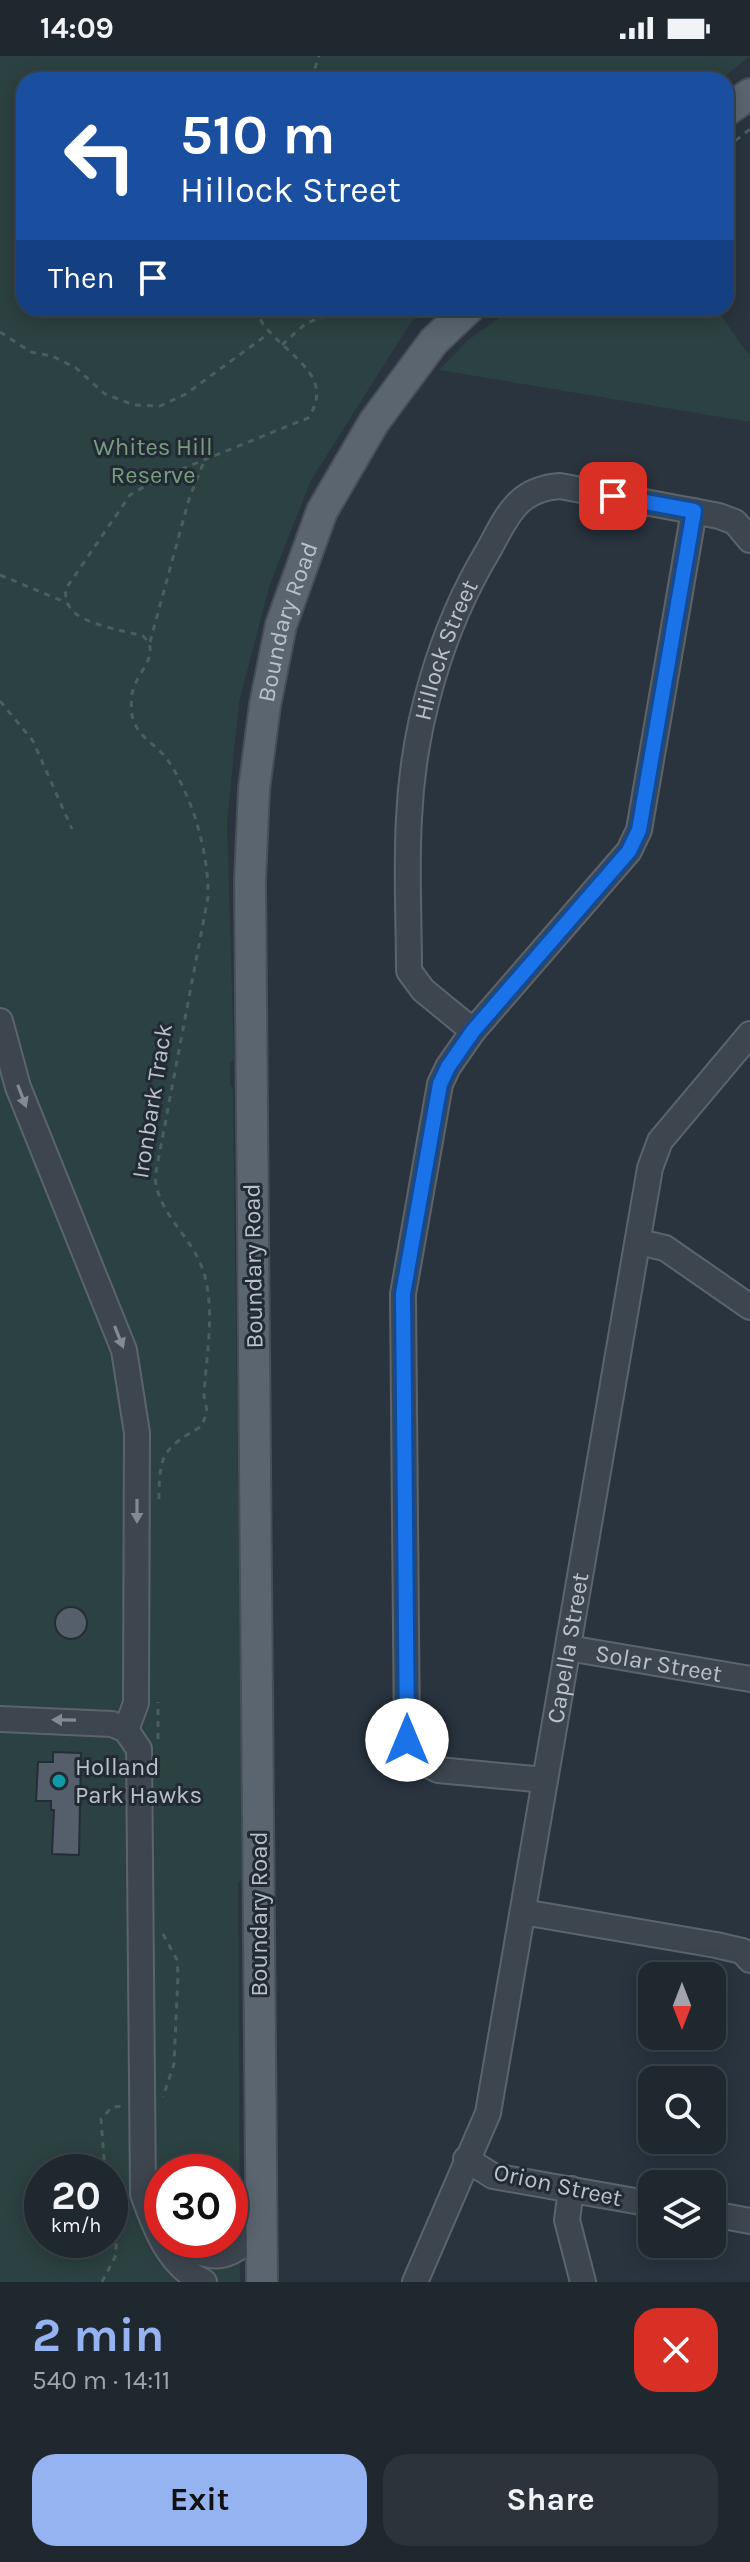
<!DOCTYPE html>
<html lang="en">
<head>
<meta charset="utf-8">
<style>
	:root { --surface:#1f272f; --page:#2c333b; --text:#f1f3f6; --muted:#a1a5aa; --line:#3c444b; --accent:#95b2f1 }
	body { margin:0; font-family:Karla,sans-serif; background:var(--page); color:var(--text); height:100vh; display:flex; flex-direction:column; font-size:30px; white-space:nowrap }
	* { box-sizing:border-box; margin:0 }
	p { font-size:26px; color:var(--muted) }
	.icon { flex:none; width:44px; height:44px; fill:none; stroke:currentColor; stroke-width:2; stroke-linecap:round; stroke-linejoin:round }
	.map { position:relative; height:2226px; overflow:hidden }
	.panel { display:flex; flex-direction:column; background:var(--surface); flex:1 }
	.panel>* { flex:none }
	.guide { position:absolute; left:16px; top:16px; width:718px; height:244px; border-radius:24px; box-shadow:0 4px 20px #0003,0 0 0 2px var(--line); background:#1a4fa0; color:#fff; overflow:hidden }
	.needle { width:52px; rotate:180deg }
	.controls { position:absolute; left:638px; top:1906px; display:grid; gap:16px }
	.controls a { display:grid; place-items:center; width:88px; height:88px; border-radius:16px; background:var(--surface); box-shadow:0 4px 20px #0003,0 0 0 2px var(--line); font-size:40px }
	.speed { position:absolute; left:24px; top:2098px; display:flex; gap:16px; font-size:40px; font-weight:700; text-align:center }
	.speed>* { display:grid; place-content:center; width:104px; height:104px; border-radius:50%; background:var(--surface); box-shadow:0 4px 20px #0003,0 0 0 2px var(--line); line-height:1 }
	.speed small { font-size:20px; font-weight:400 }
	.speed .limit { border:12px solid #d22; background:#fff; color:#111 }
	.pin { position:absolute; display:grid; place-items:center; width:68px; height:68px; color:#fff; margin:-34px; border-radius:16px; box-shadow:0 4px 12px #0006 }
	.me { position:absolute; width:88px; margin:-44px; rotate:0deg; stroke-linejoin:round; filter:drop-shadow(0 0 6px #0008) }
	.turn { display:flex; align-items:center; gap:28px; height:168px; padding:0 32px; font-size:36px }
	.turn .icon { width:104px; height:104px; stroke-width:2.5 }
	.turn b { display:block; font-size:56px; line-height:68px }
	.then { display:flex; align-items:center; height:76px; padding:0 32px; background:#0003; gap:16px; font-size:30px }
	.round { display:grid; place-items:center; flex:none; width:84px; height:84px; border-radius:24px; background:var(--page) }
	.headline { display:flex; align-items:center; justify-content:space-between; height:136px; padding:0 32px }
	h1 { font-size:48px; font-weight:700; line-height:60px; color:var(--accent) }
	.button { display:flex; gap:16px; margin-top:auto; padding:16px 32px }
	.button a { flex:1; height:92px; border-radius:24px; background:var(--accent); color:#111; font-size:32px; font-weight:700; line-height:92px; text-align:center }
	.button a+a { background:var(--page); color:var(--text) }
	.status { display:flex; justify-content:space-between; align-items:center; height:56px; padding:0 40px; background:var(--surface); direction:ltr }
	.status svg { height:22px; fill:currentColor }
	.map>svg:first-child { display:block }
</style>
</head>
<body>
<div class="status"><b>14:09</b><svg viewBox="0 0 49 12"><path d="M0 12V9h3v3zM5 12V6h3v6zM10 12V3h3v9zM15 12V0h3v12zM26 1h20v11H26zM47 4h2v5h-2z"/></svg></div>
<div class="map">
<svg width="750" height="2226" viewBox="0 0 750 2226">
	<rect width="100%" height="100%" fill="#29343f"/>
	<g fill="#2c4141" fill-rule="evenodd">
		<path d="M 0,0 L 750,0 L 720,24 L 24,24 L 24,252 L 420,252 L 311,424 L 270,528 L 239,646 L 227,766 L 234,1004 L 230,1006 L 230,1028 L 233,1033 L 243,1822 L 238,1827 L 240,2226 L 0,2226 ZM 42,2116 L 110,2116 L 110,2184 L 42,2184 ZM 162,2116 L 230,2116 L 230,2184 L 162,2184 Z"/>
		<polygon points="514,252 661,252 668,263 682,252 716,252 748,298 750,298 750,366 439,314 468,284"/>
	</g>
	<g fill="#555f6c" stroke="#242d36" stroke-width="2">
		<circle cx="71" cy="1567" r="16"/>
		<polygon points="53,1696 81,1697 79,1799 52,1798 54,1754 51,1754 51,1745 36,1745 38,1706 53,1706"/>
	</g>
	<g fill="none" stroke-linecap="round" stroke-linejoin="round">
		<defs>
			<g id="minor">
				<polyline points="0,965 18,1031 124,1294 137,1377 136,1647 126,1674"/>
				<path id="s1" d="M 473,975 L 423,934 L 409,915 C 409,864 406,813 409,762 C 413,670 441,573 488,495 C 507,461 516,433 560,430 L 719,460 L 735,466 L 750,484"/>
				<polyline points="639,1186 665,1192 750,1251"/>
				<path id="s2" d="M 568,1592 L 750,1623"/>
				<path d="M 0,1663 L 112,1668 L 126,1674 L 139,1693 L 143,2138 C 155,2172 169,2210 204,2226"/>
				<polyline points="545,1724 438,1714 416,1702 407,1684 403,1238 440,1028 448,1011 473,975 629,795 639,774 694,455"/>
				<polyline points="523,1856 716,1889 742,1895 750,1904"/>
				<polyline points="466,2103 493,2120 652,2148"/>
				<polyline points="571,2133 567,2164 583,2226"/>
				<polyline points="712,2158 750,2165"/>
				<path d="M 177,2184 C 214,2210 232,2202 262,2171"/>
				<path id="s3" d="M 415,2226 L 488,2057 L 650,1112 L 660,1085 L 750,978"/>
			</g>
			<g id="major">
				<polyline points="726,55 750,38"/>
				<path id="s4" d="M 262,2226 L 250,825 L 254,733 L 265,649 L 281,569 L 322,455 L 374,366 L 434,285 L 469,252"/>
			</g>
		</defs>
		<use href="#minor" stroke="#5b646c" stroke-width="28"/>
		<use href="#major" stroke="#474f58" stroke-width="34"/>
		<g stroke="#4b5e5f" stroke-width="3" stroke-dasharray="6 6" stroke-linecap="butt">
			<polyline points="311,24 319,0"/>
			<polyline points="726,92 750,73"/>
			<polyline points="0,276 31,296 52,300 76,312 105,338 134,349 160,350 186,338 268,278"/>
			<polyline points="282,289 305,268 344,252"/>
			<polyline points="0,519 67,547"/>
			<polyline points="150,586 189,443 205,403"/>
			<polyline points="0,645 33,685 72,773"/>
			<path d="M 159,1443 C 159,1397 164,1392 202,1370 L 207,1355 L 204,1340 C 206,1298 217,1249 201,1209 C 188,1177 158,1157 155,1121 L 208,841 C 209,798 193,742 169,706 C 157,687 137,683 132,659 C 131,652 131,641 133,634 C 138,615 162,597 143,580 C 125,575 82,568 71,553 C 66,547 66,541 65,534 L 130,439 L 159,422 L 308,362 C 342,313 267,293 255,252"/>
			<polyline points="158,1683 158,1646"/>
			<polyline points="163,1878 177,1904 178,1919 174,2008 163,2041"/>
			<polyline points="105,2116 101,2063 112,2051 123,2050"/>
			<polyline points="102,2226 116,2199 116,2180 110,2159"/>
		</g>
		<use href="#minor" stroke="#3d464f" stroke-width="24"/>
		<use href="#major" stroke="#5b656f" stroke-width="30"/>
	</g>
	<defs><path id="oneway-solid" d="M-6-.8H1V-3.2L6.5 0L1 3.2V.8H-6Z" transform="scale(2)"/></defs>
	<g fill="#828a92">
		<use href="#oneway-solid" transform="translate(22 1040) rotate(69)"/>
		<use href="#oneway-solid" transform="translate(119 1281) rotate(68)"/>
		<use href="#oneway-solid" transform="translate(137 1455) rotate(90)"/>
		<use href="#oneway-solid" transform="translate(64 1664) rotate(-179)"/>
	</g>
	<g fill="none" stroke-linecap="round" stroke-linejoin="round">
		<defs>
			<polyline id="route" points="407,1684 403,1238 440,1028 448,1011 473,975 629,795 639,774 694,455 613,440"/>
		</defs>
		<use href="#route" stroke="#114b97" stroke-width="20"/>
		<use href="#route" stroke="#1a73e8" stroke-width="14"/>
	</g>
	<circle fill="#0f9aa8" stroke="#222b34" stroke-width="3" cx="59" cy="1725" r="8"/>
	<g text-anchor="middle" dominant-baseline="central" stroke-width="6" stroke-linejoin="round" paint-order="stroke">
		<g font-size="24" fill="#7a9d80" stroke="#222b34">
			<text x="153" y="391">Whites Hill<tspan x="153" dy="28">Reserve</tspan></text>
		</g>
		<g font-size="24" fill="#bac1c9" stroke="#222b34">
			<text stroke="none"><textPath href="#s4" startOffset="1664">Boundary Road</textPath></text>
			<text stroke="none"><textPath href="#s1" startOffset="414">Hillock Street</textPath></text>
			<text transform="translate(152 1045) rotate(-81)">Ironbark Track</text>
			<text transform="translate(253 1210) rotate(-91)">Boundary Road</text>
			<text stroke="none"><textPath href="#s3" startOffset="656">Capella Street</textPath></text>
			<text stroke="none"><textPath href="#s2" startOffset="92">Solar Street</textPath></text>
			<text transform="translate(259 1858) rotate(-90)">Boundary Road</text>
			<text transform="translate(558 2129) rotate(12)">Orion Street</text>
		</g>
		<g font-size="24" fill="#bac1c9" stroke="#222b34" text-anchor="start">
			<text x="75" y="1711">Holland<tspan x="75" dy="28">Park Hawks</tspan></text>
		</g>
	</g>
</svg>
<div class="controls">
<a><svg class="needle" viewBox="-14 -14 28 28"><path d="M0-13l5 13h-10z" fill="#e53935"/><path d="M0 13l5-13h-10z" fill="#a1a5aa"/></svg></a>
<a><svg class="icon" aria-label="search" viewBox="0 0 24 24"><circle cx="10" cy="10" r="6"/><path d="M15 15l6 6"/></svg></a>
<a><svg class="icon" aria-label="layers" viewBox="0 0 24 24"><path d="M12 4l9 5-9 5-9-5zM3 14l9 5 9-5"/></svg></a>
</div>
<div class="speed"><div>20<small>km/h</small></div><div class="limit">30</div></div>
<div class="pin" style="left:613px;top:440px;background:#d93025"><svg class="icon" aria-label="arrive" viewBox="0 0 24 24"><path d="M6 21V4h12l-3 4 3 4H6"/></svg></div>
<svg class="me" style="left:407px;top:1684px" viewBox="-20 -20 40 40"><circle r="19" fill="#fff"/><path d="M0-13L10 11 0 6-10 11z" fill="#1a73e8"/></svg>
<div class="guide">
<div class="turn"><svg class="icon" aria-label="left" viewBox="0 0 24 24"><path d="M17 20v-9H6M10 6l-5 5 5 5"/></svg><div><b>510 m</b>Hillock Street</div></div>
<div class="then">Then<svg class="icon" aria-label="arrive" viewBox="0 0 24 24"><path d="M6 21V4h12l-3 4 3 4H6"/></svg></div>
</div>
</div>
<section class="panel">
<div class="headline"><div><h1>2 min</h1><p>540 m · 14:11</p></div><a class="round" style="background:#d93025;color:#fff"><svg class="icon" aria-label="close" viewBox="0 0 24 24"><path d="M6 6l12 12M18 6L6 18"/></svg></a></div>
<div class="button"><a>Exit</a><a>Share</a></div>
</section>
</body>
</html>
